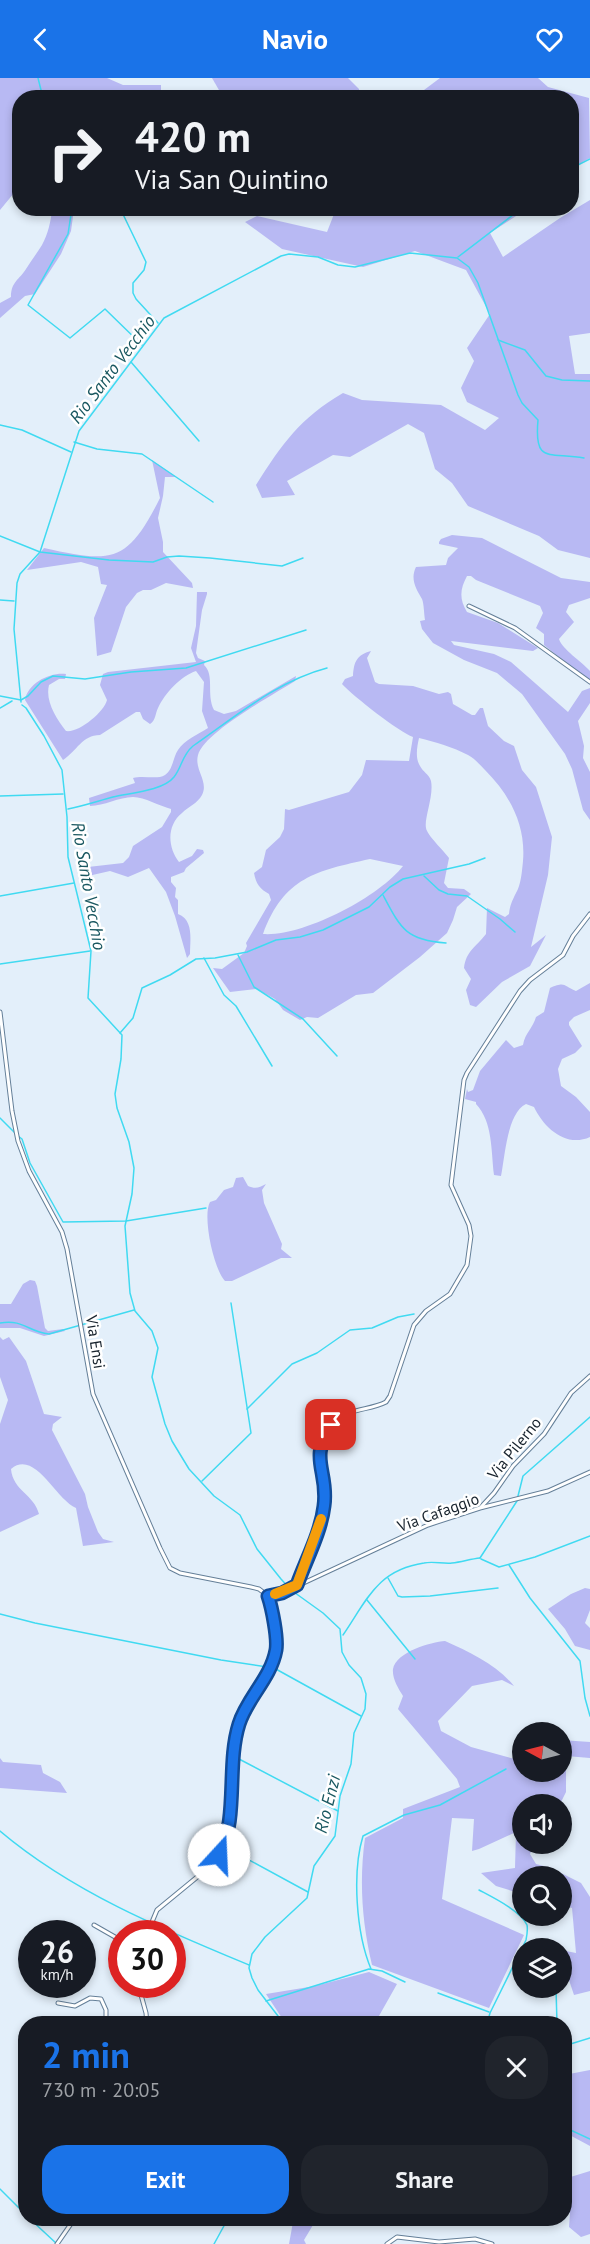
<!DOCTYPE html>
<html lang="en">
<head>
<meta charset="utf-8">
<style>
	:root { --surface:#171b24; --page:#20242c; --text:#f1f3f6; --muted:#9ea1a6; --accent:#1a73e8 }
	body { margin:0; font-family:"PT Sans",sans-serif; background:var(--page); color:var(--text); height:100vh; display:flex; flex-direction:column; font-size:22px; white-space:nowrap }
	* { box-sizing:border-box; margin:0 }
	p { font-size:20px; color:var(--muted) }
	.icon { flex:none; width:33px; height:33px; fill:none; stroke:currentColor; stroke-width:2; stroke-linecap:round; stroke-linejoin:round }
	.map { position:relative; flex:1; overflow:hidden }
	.panel { position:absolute; left:18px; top:1938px; width:554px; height:210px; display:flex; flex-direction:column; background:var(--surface); border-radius:24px; box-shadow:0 3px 9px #0003 }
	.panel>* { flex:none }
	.guide { position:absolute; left:12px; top:12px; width:567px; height:126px; border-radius:24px; box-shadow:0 3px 9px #0003; background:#171b24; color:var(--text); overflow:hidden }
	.needle { width:39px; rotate:277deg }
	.tools { position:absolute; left:512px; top:1644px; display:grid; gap:12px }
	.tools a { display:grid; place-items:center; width:60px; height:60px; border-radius:50%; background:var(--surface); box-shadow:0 3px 9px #0003; font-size:30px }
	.speed { position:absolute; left:18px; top:1842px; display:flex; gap:12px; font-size:30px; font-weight:700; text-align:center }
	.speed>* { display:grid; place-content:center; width:78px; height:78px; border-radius:50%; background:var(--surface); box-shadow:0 3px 9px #0003; line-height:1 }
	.speed small { font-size:15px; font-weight:400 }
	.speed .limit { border:9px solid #d22; background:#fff; color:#111 }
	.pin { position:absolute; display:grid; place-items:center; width:51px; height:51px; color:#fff; margin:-26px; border-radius:12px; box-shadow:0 3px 9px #0006 }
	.me { position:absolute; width:66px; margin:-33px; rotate:20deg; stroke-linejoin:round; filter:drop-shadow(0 0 4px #0008) }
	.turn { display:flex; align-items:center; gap:21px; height:126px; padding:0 24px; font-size:27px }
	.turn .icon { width:78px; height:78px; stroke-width:2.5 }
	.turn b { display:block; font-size:42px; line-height:51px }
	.round { display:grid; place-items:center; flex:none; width:63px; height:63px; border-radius:24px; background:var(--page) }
	.summary { display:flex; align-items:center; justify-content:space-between; height:102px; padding:0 24px }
	h1 { font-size:36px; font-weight:800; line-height:45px; color:var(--accent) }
	.action { display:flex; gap:12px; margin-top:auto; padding:12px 24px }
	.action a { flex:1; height:69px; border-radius:24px; background:var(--accent); color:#fff; font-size:24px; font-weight:800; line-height:69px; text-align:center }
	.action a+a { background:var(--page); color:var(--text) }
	header { display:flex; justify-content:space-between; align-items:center; height:78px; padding:0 24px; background:var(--accent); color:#fff; font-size:27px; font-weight:800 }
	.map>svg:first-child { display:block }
</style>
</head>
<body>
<header><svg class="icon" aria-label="back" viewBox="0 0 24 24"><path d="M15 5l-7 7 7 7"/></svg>Navio<svg class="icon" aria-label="heart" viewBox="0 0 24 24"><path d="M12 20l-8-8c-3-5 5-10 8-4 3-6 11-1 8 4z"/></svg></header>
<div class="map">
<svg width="590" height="2166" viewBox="0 0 590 2166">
	<rect width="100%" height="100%" fill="#e3effa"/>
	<g fill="#b8b9f3" fill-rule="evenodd">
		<polygon points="0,0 107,0 123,7 161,7 161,19 20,20 19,97 14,115 0,132"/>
		<polygon points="212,0 348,0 359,11 360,19 223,19"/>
		<polygon points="440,0 538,0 548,9 589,20 590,80 572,90 572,20 423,19 424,12"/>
		<path d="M 590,122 L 590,255 L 569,258 L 575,296 L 590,296 L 590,480 L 558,472 L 539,458 L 468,428 L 452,405 L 435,391 L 424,355 L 408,346 L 350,379 L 333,377 L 287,403 L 295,417 L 262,420 L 256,407 C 282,366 300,340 343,315 L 362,322 L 441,327 L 485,352 L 499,340 L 467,324 L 461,310 L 474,283 L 467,270 L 490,236 L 466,192 L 415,173 L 363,189 L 282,171 L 245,144 L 257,138 L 327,154 L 336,131 L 527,131 L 490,155 L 503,179 L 560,140 Z"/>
		<path d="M 52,131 L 74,131 L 71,153 L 61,176 L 35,216 L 25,218 L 0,240 L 0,225 L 11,219 C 11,204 19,202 26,191 C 31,183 37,175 42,167 C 48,156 51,143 52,131 Z"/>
		<path d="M 152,382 L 176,399 L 165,399 L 163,418 L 158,440 L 163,464 L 163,474 L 192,505 L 193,510 L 166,505 L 151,512 L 143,512 L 137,515 L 126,529 L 111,574 L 97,578 L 94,540 L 107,507 L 101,506 L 98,489 L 81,484 L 27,492 L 44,470 C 112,485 127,486 160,420 Z"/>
		<path d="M 452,457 L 482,460 L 561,500 L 590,504 L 590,520 L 569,527 L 566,534 L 574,544 L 559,561 C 562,571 582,584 590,593 L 590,604 L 544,567 L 544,556 L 536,550 L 543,535 L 540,528 L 476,502 L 471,498 L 467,498 C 460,511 459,521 467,534 L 498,545 L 538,570 L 533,573 L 451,563 L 454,567 L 494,576 L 511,584 L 568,634 L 582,613 L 590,610 L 590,625 L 578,643 L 584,668 L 583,680 L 590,694 L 590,742 L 583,732 L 572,691 L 565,676 L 522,616 L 497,595 L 464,582 L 433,565 L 422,551 L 420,543 L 425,542 C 424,536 424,526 422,521 C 416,511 410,501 416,489 L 446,487 L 448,480 L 458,470 L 439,466 L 439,464 L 441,461 Z"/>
		<path d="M 197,514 L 207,514 L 207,516 L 202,532 L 196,575 L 198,580 L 205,583 L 204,587 C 215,597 206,616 214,632 L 224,636 L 236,633 L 296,598 L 295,603 C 273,617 204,654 198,677 C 194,692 209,703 202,717 C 198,725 188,729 182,735 C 166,748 168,770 179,784 L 192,778 L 197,771 L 203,772 L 204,775 L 186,790 L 184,794 L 171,799 L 171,804 L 176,810 L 175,819 L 178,822 L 178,836 C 194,842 190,862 190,876 L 187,880 L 175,838 L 166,814 L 149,790 L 128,799 L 110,793 L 88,798 L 86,795 L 88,789 L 123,785 L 129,779 L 133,768 L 162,749 L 171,734 L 171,731 C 159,728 145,719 133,719 C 119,719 104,728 90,728 L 89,720 L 135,705 L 133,700 C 144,697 157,702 165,697 C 173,692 173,679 178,672 C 184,662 199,656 208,650 L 202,633 L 204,604 L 196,593 C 181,598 165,615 158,630 C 155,636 156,642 150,646 L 143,641 L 140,634 L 136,634 L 100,657 C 82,657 77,673 63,682 L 25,622 C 28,605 50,594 66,596 L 65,601 L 59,601 L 49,607 C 45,623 56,640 66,653 C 79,655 104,634 107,622 L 100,607 L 103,596 L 108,594 L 196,584 L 191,570 L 196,548 Z"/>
		<path d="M 371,573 L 367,580 L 375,604 L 379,606 L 413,608 L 439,616 L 448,614 L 451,616 L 453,626 L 472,637 L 475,637 L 480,630 L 483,630 L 488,648 L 504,663 L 514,668 L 522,692 L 536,709 L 552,759 L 548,797 L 531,869 L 546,857 L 530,888 L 502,904 L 476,929 L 470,927 L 466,912 L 471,901 L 464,890 C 466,873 476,869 486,856 L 487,830 L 505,839 L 509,836 C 510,827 512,823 516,815 C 521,807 522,793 523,783 C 526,747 510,717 485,692 C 480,687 474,680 468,677 C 453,669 435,664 419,660 C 417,669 415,680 420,688 C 423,694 429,696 431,703 C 434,718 424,740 426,750 C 427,757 444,773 449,780 L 444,805 L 448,810 L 464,811 L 471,816 L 457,829 L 453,842 L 447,855 L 420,879 L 373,915 L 356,917 L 318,940 L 307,939 L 300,942 L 283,932 L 275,921 L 257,911 L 230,914 L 213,890 L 222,891 L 244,875 L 247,868 L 246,865 L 271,822 L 269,816 C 260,811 256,806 254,795 L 262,789 L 266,772 L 280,759 L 284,751 L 285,731 L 289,732 L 349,714 L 362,697 L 366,682 L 409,683 L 413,659 C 399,654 353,618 342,606 L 345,601 L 353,598 C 354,583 357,577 371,573 ZM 370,781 L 403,788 C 379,819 303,859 263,856 C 284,799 316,793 370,781 Z"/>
		<path d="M 590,905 L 590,932 L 574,939 L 569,944 L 569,947 L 582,968 L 575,975 L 562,981 L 558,991 L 561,1008 L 576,1019 L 590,1034 L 590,1059 C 566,1070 544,1050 534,1029 L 526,1026 C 507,1035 505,1079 501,1098 L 494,1097 C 491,1073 493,1044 476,1026 L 476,1024 L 465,1021 L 467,1011 L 468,1014 L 473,1012 L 480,993 L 506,962 L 514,970 L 523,967 C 525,955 533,950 536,939 L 544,934 L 550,910 C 566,903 563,908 576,913 Z"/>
		<path d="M 243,1099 L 248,1108 C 255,1111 259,1110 266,1106 L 262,1112 L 264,1125 L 282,1166 L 281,1171 L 292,1180 L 281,1180 L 232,1203 L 225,1203 C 214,1192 202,1138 210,1124 L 216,1122 L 224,1112 L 233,1109 L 236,1100 Z"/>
		<polygon points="30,1202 35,1203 37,1208 45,1250 48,1253 63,1251 65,1253 44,1258 20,1250 0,1250 0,1226 11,1226 23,1206"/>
		<path d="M 0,1259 L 3,1262 L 9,1259 L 26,1283 L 44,1336 L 62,1339 L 53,1346 L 52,1352 L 85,1416 L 88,1429 L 98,1454 L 103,1461 L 114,1464 L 83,1468 L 76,1430 C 55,1421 35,1371 11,1391 C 13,1413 34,1416 39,1436 L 0,1454 L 0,1346 L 8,1322 L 0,1299 Z"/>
		<polygon points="585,1510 590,1511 590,1532 585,1545 590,1550 590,1572 575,1568 565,1551 548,1531 571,1516"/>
		<path d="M 445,1563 C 470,1574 497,1587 514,1608 L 502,1602 L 472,1608 L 438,1643 L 441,1653 L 471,1669 L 522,1683 L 522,1694 L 561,1694 L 561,1662 L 590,1664 L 590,1680 L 566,1678 L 566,1714 L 560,1726 L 522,1726 L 522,1766 L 534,1766 L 530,1776 L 536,1786 L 551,1790 L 581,1805 L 590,1819 L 590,1913 L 574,1917 L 567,1896 L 561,1894 L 561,1872 L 576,1875 L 572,1830 L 561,1827 L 561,1798 L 522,1798 L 522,1816 L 496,1808 L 481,1795 L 515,1790 L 516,1754 L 479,1771 L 472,1773 L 474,1741 L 452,1740 L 442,1821 L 524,1857 L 489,1930 L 372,1887 C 362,1844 359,1804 365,1760 L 403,1740 L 403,1731 L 460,1709 L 457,1701 L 398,1631 L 403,1618 C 398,1610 392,1600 393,1591 C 396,1574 431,1564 445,1563 Z"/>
		<polygon points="0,1680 3,1684 41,1687 43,1695 60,1704 67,1715 0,1710"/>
		<polygon points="369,1894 397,1906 375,1945 281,1945 282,1940 266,1916 315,1908"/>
		<polygon points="590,1992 590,2068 564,2054 564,1997"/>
		<polygon points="590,2093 590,2156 581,2159 569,2149 570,2135 564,2133 564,2101"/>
		<polygon points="279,2141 279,2140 322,2141 316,2142 304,2162 306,2166 289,2166 293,2144 278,2143"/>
	</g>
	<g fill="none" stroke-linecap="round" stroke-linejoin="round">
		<g stroke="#40daf1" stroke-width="1.5">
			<polyline points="38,0 41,12 47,20"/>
			<polyline points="572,90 590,81"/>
			<polyline points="72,130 68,156 28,227 70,260 105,231 142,267"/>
			<polyline points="120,130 146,184 144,192 133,205 133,215 136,221 158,245"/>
			<polyline points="458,179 522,130"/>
			<polyline points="498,262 525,272 546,298 562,302 590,303"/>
			<polyline points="131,284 199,363"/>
			<polyline points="0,347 22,352 71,374"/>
			<polyline points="74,364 97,371 142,376 213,424"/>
			<polyline points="0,458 40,474 109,482 153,484 167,479 179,478 210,480 282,488 303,480"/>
			<polyline points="0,522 14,523"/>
			<polyline points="0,618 21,622 28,618 41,604 53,598 85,601 131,594 186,590 306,552"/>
			<path d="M 21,624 L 14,551 L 17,505 L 20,496 L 40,474 L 79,353 L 164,240 L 281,178 L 289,176 L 318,179 L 338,187 L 355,189 L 410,175 L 457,180 L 469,189 L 478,205 L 518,317 L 522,325 L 538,342 C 534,386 548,374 584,380"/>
			<polyline points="22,627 26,630 44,658 62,692 67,739 68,779 91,873 88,920 122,957 121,981 115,1016 117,1030 129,1064 134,1090 132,1116 125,1148 130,1215 135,1233 152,1253 158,1270 152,1299 165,1346 172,1363 189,1391 214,1418 240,1437 257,1471 281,1501 291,1512 323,1535 340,1551 342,1574 349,1587 361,1600 366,1616 365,1631 354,1655 351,1686 340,1718 335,1758 314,1788 307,1820 265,1859 252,1876 249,1890 252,1900 258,1912 278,1938 280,1946"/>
			<polyline points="0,630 12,623"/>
			<polyline points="0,718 63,716"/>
			<path d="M 68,731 C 83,728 98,723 113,719 C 129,715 163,713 174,699 C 182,689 182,677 193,668 C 235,639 277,603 327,590"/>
			<polyline points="424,798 439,812 448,816 467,818 500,841 515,854"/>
			<path d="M 383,817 C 401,851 406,862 446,865"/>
			<polyline points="0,818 74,805"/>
			<polyline points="238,877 254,909 303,941 337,978"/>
			<polyline points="204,880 224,917 236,928 272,988"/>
			<polyline points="0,886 90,873"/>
			<polyline points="120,955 133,940 142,910 170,897 196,881 215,880 247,874 276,862 300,859 323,852 369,829 390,809 403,801 469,786 485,780"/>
			<polyline points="0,1040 15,1055"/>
			<polyline points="18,1058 22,1061 30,1085 63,1144 126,1143 206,1130"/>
			<path d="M 0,1245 C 24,1241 28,1254 49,1256 L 134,1232"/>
			<polyline points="247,1331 292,1286 317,1275 350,1252 372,1250 398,1239 414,1236"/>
			<polyline points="202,1403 251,1355 231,1225"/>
			<polyline points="518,1418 523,1398 590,1339"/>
			<polyline points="480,1480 517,1423"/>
			<polyline points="481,1481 499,1489 535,1479 590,1458"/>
			<polyline points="509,1487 530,1520 580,1583 585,1620 590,1638"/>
			<polyline points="388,1500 398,1518 402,1519 430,1518 498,1510"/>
			<polyline points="367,1522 415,1581"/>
			<polyline points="0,1536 35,1545 221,1582 274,1590 361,1638"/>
			<path d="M 343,1557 C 367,1522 377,1492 424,1485 C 433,1483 443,1486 452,1485 C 462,1484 470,1481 480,1480"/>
			<polyline points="239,1681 338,1733"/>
			<path d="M 0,1753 C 72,1814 162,1851 249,1887"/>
			<polyline points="227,1770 308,1814"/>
			<path d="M 479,1812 C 492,1819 521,1833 527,1847 C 528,1852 527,1857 526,1862 L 490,1935 L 487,1946"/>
			<path d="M 371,1891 C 356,1855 352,1794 363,1758 L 404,1737 L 440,1727 L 506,1691"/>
			<polyline points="556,1910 557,1946"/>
			<polyline points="438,1915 489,1934"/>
			<polyline points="266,1923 369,1891 382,1893 405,1904"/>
			<polyline points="153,1942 163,1946"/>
			<polyline points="564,1968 590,1960"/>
			<polyline points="564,2049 590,2061"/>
			<polyline points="0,2111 26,2137"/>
			<polyline points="29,2140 57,2166"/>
			<polyline points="536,2147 538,2140"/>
			<polyline points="214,2166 225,2146 226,2140"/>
		</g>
		<defs>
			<g id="street">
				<polyline points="469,528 515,550 590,604"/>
				<polyline points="0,934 12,1033 18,1063 29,1093 62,1154 67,1171 93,1316 160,1470 170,1490 180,1495 251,1509 259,1511 268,1518"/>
				<polyline points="481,1429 494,1415 513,1388 544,1356 571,1315 590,1298"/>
				<path d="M 297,1507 C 307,1482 321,1454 324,1427 C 329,1395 305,1366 338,1341 C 352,1330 371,1332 386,1324 L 390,1318 L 414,1247 L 426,1233 L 450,1216 L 467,1187 L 471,1158 L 469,1147 L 451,1107 L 464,1002 L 467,995 L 520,913 L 530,902 L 563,877 L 573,858 L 590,836"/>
				<polyline points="268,1518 282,1515 428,1447 480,1430 548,1413 590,1394"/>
				<polyline points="94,1847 122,1863"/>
				<polyline points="147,1856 157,1832 213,1786 228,1758 230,1715 240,1644 269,1592 276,1572 275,1551 268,1518"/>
				<polyline points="138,1906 146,1935 147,1946"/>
				<polyline points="58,1925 75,1928 90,1920 101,1921 106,1932 106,1946"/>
				<polyline points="57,2166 75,2140"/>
				<polyline points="387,2166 397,2159 439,2164 475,2161 492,2166"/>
			</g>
		</defs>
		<use href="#street" stroke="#647f98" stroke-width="5"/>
		<use href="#street" stroke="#fff" stroke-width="3"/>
	</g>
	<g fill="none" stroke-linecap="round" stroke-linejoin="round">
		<defs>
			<path id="route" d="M 219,1777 C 239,1741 226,1687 239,1646 C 247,1620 271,1600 276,1572 C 278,1560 272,1530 268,1518 L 282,1515 L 297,1507 C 306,1482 321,1454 324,1428 C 329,1393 308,1382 331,1347"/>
		</defs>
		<use href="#route" stroke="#114b97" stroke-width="15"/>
		<use href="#route" stroke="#1a73e8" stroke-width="10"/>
		<polyline stroke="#f59e0b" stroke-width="10" points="275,1516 297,1507 321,1441"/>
	</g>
	<g text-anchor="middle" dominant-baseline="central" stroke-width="5" stroke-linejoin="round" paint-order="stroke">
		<g font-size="16" fill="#18232d" stroke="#fff">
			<text transform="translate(96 1264) rotate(81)">Via Ensi</text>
			<text transform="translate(514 1370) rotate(-51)">Via Pilerno</text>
			<text transform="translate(438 1434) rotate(-20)">Via Cafaggio</text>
		</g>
		<g font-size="18" font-style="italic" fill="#1a5861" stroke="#fff">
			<text transform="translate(112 291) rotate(-53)">Rio Santo Vecchio</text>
			<text transform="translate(89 808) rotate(80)">Rio Santo Vecchio</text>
			<text transform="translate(327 1726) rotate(-76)">Rio Enzi</text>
		</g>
	</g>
</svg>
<div class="tools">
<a><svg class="needle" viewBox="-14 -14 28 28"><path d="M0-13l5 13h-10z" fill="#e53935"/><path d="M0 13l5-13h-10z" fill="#9ea1a6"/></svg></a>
<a><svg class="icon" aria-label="sound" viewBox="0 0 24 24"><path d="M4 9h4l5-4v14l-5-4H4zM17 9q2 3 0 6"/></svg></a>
<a><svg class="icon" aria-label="search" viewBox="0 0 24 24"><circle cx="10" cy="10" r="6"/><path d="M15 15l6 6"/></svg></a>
<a><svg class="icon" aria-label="layers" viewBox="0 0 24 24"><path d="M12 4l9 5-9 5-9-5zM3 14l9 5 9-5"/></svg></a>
</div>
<div class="speed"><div>26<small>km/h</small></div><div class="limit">30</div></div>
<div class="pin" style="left:331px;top:1347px;background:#d93025"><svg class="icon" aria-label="arrive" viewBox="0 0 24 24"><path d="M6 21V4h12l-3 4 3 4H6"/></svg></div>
<svg class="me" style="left:219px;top:1777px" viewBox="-20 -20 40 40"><circle r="19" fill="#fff"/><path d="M0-13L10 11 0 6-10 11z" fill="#1a73e8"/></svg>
<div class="guide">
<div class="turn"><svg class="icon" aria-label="right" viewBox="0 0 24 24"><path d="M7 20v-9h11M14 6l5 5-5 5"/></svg><div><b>420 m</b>Via San Quintino</div></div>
</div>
<section class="panel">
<div class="summary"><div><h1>2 min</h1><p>730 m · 20:05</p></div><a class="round"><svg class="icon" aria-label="close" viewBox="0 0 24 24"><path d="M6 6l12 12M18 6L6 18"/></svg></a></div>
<div class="action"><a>Exit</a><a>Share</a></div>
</section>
</div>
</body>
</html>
